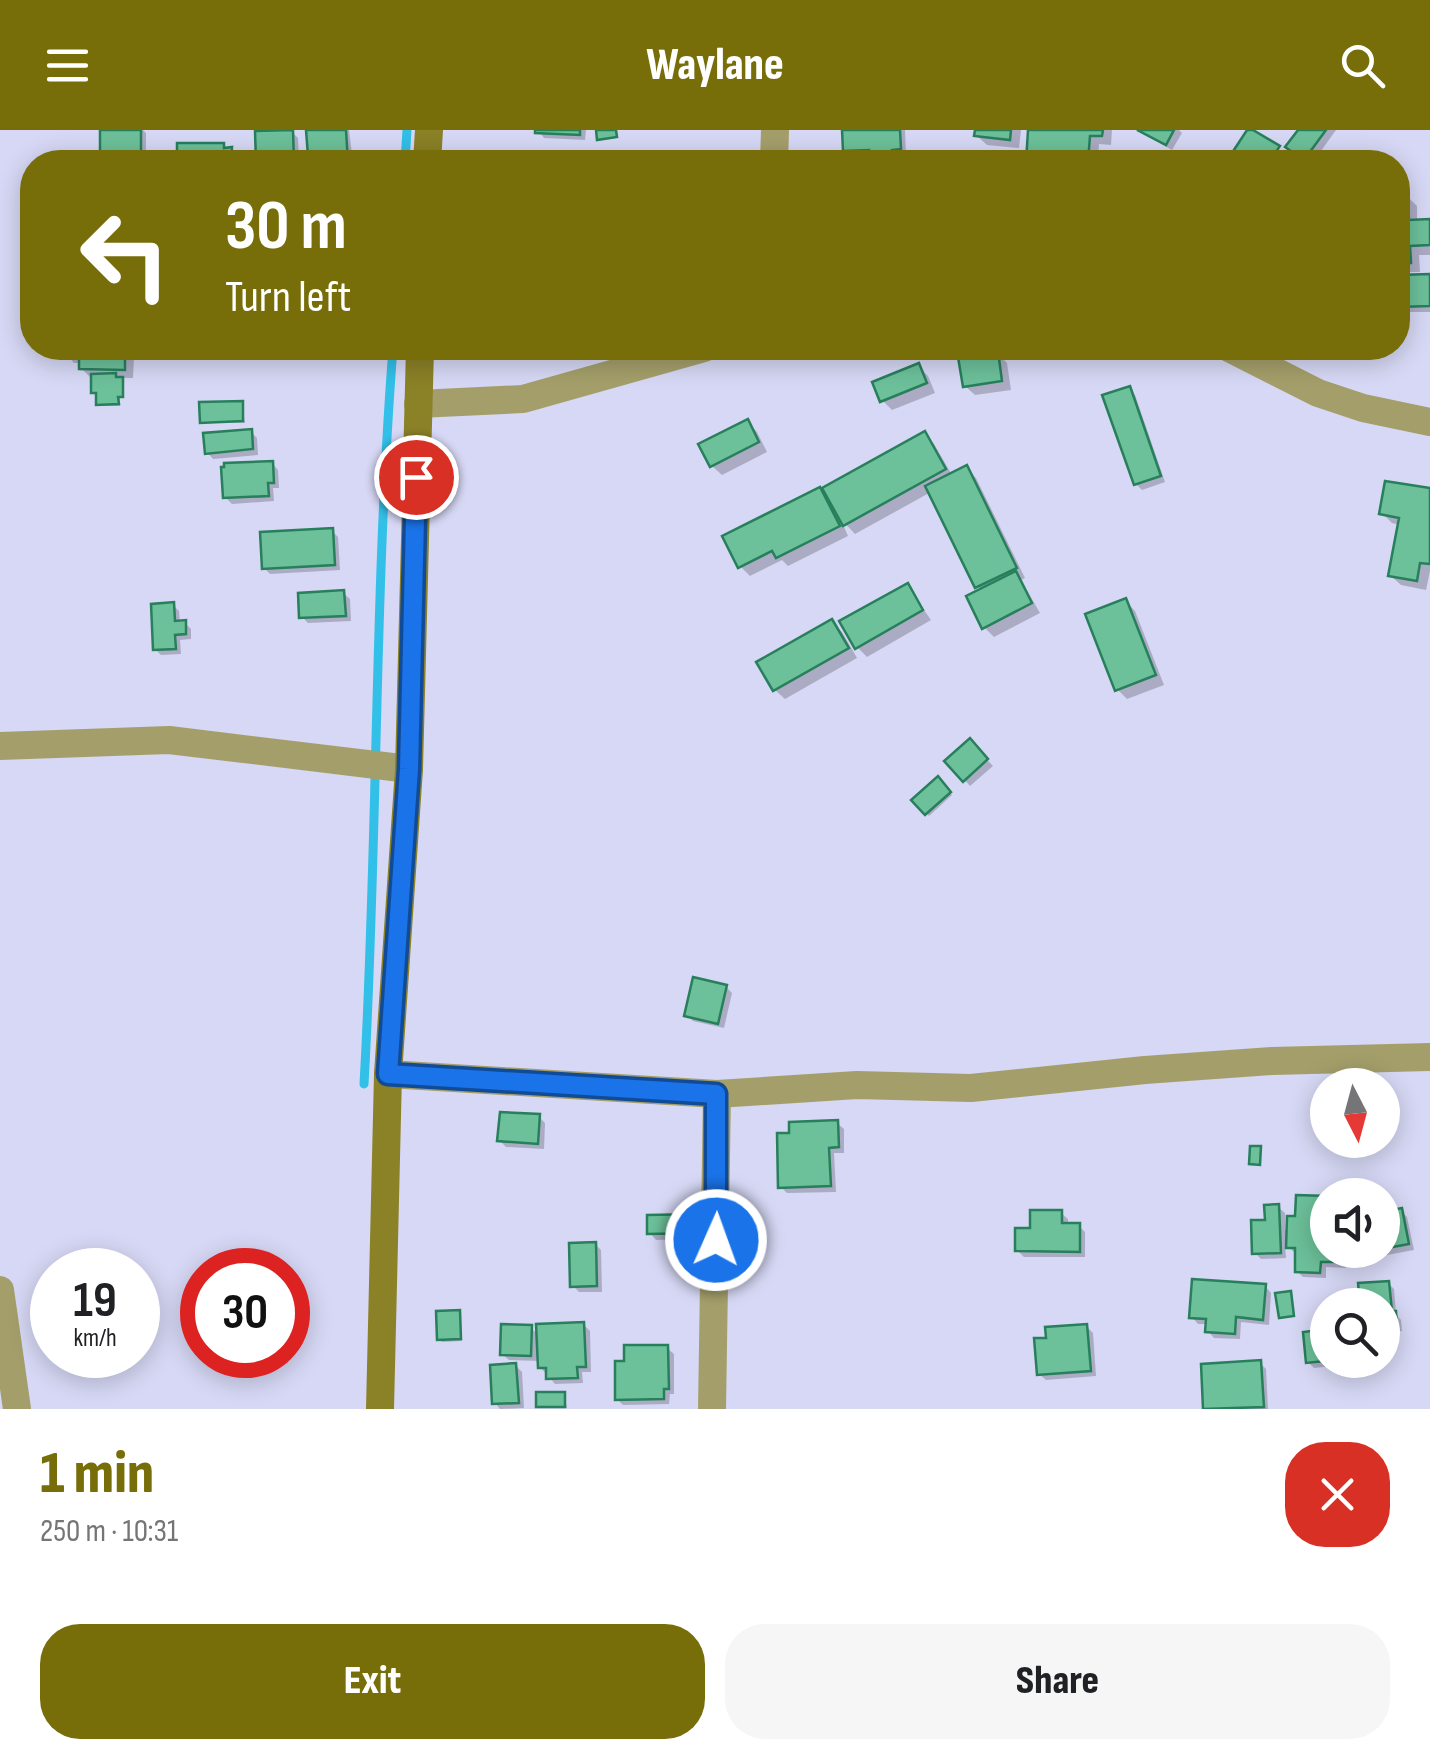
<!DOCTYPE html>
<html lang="en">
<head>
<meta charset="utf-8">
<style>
	:root { --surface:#fff; --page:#f6f6f6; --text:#202124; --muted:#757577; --accent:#776d09 }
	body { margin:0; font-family:"Sofia Sans Condensed",sans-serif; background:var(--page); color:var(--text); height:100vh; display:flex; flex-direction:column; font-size:38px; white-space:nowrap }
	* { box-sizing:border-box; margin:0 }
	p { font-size:32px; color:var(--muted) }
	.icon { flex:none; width:55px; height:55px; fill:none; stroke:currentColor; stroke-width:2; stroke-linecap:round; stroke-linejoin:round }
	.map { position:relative; height:1279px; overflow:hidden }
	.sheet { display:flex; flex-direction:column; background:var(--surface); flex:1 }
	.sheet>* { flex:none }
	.hud { position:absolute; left:20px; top:20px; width:1390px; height:210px; border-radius:40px; box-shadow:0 5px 25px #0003; background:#776d09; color:#fff; overflow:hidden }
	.needle { width:65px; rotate:174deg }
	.tools { position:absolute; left:1310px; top:938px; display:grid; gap:20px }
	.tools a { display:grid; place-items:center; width:90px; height:90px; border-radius:50%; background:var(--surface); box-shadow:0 5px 25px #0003; font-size:50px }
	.speed { position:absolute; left:30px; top:1118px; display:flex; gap:20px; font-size:50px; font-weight:700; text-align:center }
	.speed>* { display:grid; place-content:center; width:130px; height:130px; border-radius:50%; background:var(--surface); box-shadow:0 5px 25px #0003; line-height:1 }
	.speed small { font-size:25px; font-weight:400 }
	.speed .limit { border:15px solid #d22; background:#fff; color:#111 }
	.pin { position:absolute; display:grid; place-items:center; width:85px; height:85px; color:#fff; margin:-42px; border:5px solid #fff; border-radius:50%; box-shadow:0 2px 10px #0007 }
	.me { position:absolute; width:110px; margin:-55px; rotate:2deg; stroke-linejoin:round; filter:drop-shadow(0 0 8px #0008) }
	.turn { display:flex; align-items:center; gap:35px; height:210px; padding:0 40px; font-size:45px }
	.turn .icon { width:130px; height:130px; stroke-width:2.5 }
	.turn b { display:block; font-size:70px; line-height:85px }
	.round { display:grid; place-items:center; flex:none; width:105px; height:105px; border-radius:40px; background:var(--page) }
	.headline { display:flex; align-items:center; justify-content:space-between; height:170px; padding:0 40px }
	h1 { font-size:60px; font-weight:800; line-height:75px; color:var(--accent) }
	.cta { display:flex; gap:20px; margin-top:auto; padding:20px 40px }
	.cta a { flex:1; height:115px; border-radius:40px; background:var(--accent); color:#fff; font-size:40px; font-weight:800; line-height:115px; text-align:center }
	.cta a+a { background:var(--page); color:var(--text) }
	header { display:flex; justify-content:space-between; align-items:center; height:130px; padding:0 40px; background:var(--accent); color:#fff; font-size:45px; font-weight:800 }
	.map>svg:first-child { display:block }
</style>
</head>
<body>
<header><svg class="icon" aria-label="menu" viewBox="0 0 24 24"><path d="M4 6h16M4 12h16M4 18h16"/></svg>Waylane<svg class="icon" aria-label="search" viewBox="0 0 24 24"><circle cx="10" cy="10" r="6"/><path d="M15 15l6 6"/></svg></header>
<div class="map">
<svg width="1430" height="1279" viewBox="0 0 1430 1279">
	<rect width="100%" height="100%" fill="#d6d8f5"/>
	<g fill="#0003">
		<polygon points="103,0 143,0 146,3 146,32 92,32 92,28 103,29"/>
		<polygon points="308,0 349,0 353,32 316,31 310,24"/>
		<polygon points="538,0 586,0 585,10 544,8"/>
		<polygon points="844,0 905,0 906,25 897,25 898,32 872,32 871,25 852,26 846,20"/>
		<polygon points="978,0 1021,0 1019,18 987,15 977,6"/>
		<polygon points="1031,0 1112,0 1111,15 1099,14 1098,32 1029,32"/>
		<polygon points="1137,0 1179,0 1182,3 1172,20"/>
		<polygon points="1301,0 1336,0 1313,32 1295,23"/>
		<polygon points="1249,1 1284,24 1279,32 1229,32"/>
		<polygon points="292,2 298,8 299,32 258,32 257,3"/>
		<polygon points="179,15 223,15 240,32 179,32"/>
		<polygon points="1407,66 1417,76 1417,92 1430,92 1430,125 1419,125 1420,142 1398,142 1398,67"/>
		<polygon points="1398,147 1430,147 1430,182 1402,182 1398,178"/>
		<polygon points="65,218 159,218 159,229 134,228 133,248 120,248 124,252 124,268 120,268 120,276 101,276 91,248 81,238 82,233 74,233 65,223"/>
		<polygon points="997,223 1007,233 1011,260 975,265 965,256"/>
		<polygon points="918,236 928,246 935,263 892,280 882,270"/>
		<polygon points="1129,259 1135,265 1165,352 1142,360 1136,354"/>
		<polygon points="242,274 245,293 202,292"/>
		<polygon points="747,292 757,302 767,322 722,345 712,336"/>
		<polygon points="251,302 257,308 258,325 213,329 207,322"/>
		<polygon points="924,304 934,314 952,345 966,338 976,348 1025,448 1021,450 1040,483 994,507 984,497 981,461 931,362 855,404 840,388 848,406 788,436 782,430 750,446 740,436 819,360 831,371"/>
		<polygon points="272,333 278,340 279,358 273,358 274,371 232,374 225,367"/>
		<polygon points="1430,361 1430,441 1426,460 1401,455 1391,446 1400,395 1392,393 1382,383"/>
		<polygon points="332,401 338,407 340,440 270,444 264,438"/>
		<polygon points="907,456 931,490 867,527 857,517"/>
		<polygon points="343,463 350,469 351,491 308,493 302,487"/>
		<polygon points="1126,471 1135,481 1164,555 1127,569 1117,559"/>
		<polygon points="173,475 179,481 180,493 185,493 191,499 191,509 180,510 181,524 161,525 155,519"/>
		<polygon points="832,492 842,502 857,528 785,569 775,560"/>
		<polygon points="970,612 993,636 970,656 948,631"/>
		<polygon points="938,650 952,665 929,686 915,670"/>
		<polygon points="726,857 732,863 724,898 693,891 687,885"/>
		<polygon points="539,987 545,993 544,1019 506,1017 500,1011"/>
		<polygon points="837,993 844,999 844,1023 834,1023 836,1062 787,1063 781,1057"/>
		<polygon points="1278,1077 1285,1083 1285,1100 1289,1100 1298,1088 1328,1120 1346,1120 1346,1138 1326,1137 1326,1148 1303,1147 1297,1141 1295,1123 1285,1114 1286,1128 1261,1129 1255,1123"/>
		<polygon points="1401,1081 1407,1087 1414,1120 1371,1128 1364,1120 1382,1120 1382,1085"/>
		<polygon points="1061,1083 1068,1089 1068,1096 1079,1096 1085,1102 1085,1127 1024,1127 1017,1120 1032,1101"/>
		<polygon points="699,1086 705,1092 706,1108 656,1110 650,1103"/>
		<polygon points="595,1114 601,1120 602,1162 579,1162 573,1156"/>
		<polygon points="1388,1153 1394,1159 1396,1184 1401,1190 1402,1201 1382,1204 1382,1175 1362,1175"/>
		<polygon points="1265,1156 1271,1163 1269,1195 1241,1192 1240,1209 1214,1208 1208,1201 1208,1194 1198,1194 1192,1187"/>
		<polygon points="459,1183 462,1211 442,1212 439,1209"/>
		<polygon points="583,1194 590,1201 591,1242 582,1242 583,1253 555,1254 540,1237 540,1231 509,1230 502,1224 531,1198 539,1206"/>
		<polygon points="1086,1196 1093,1203 1096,1246 1046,1250 1039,1244"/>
		<polygon points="667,1218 674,1224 674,1264 670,1264 669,1274 623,1275 617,1269"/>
		<polygon points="1350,1230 1351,1234 1314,1238 1308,1232"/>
		<polygon points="1260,1233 1266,1239 1268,1279 1206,1279 1203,1237"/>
		<polygon points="516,1236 522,1242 524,1278 500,1279 495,1273"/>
		<polygon points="564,1264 567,1278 538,1276"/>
	</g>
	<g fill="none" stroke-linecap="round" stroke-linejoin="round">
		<g stroke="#32bfe8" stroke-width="9">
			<polyline points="405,32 407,0"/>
			<path d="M 364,954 C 378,708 374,462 393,218"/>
		</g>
	</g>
	<g fill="#6cc09a" stroke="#277f5c" stroke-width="2.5">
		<polygon points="100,0 141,0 141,32 89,32 89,26 100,26"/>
		<polygon points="293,0 294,32 256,32 255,1"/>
		<polygon points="306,0 346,0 348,32 326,32 326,25 308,26"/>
		<polygon points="535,0 580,0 580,5 535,3"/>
		<polygon points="596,0 616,0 617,7 597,10"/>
		<polygon points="842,0 900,0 901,19 892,20 893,32 869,32 869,20 843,21"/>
		<polygon points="975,0 1011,0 1010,10 974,6"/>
		<polygon points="1028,0 1103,0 1102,6 1090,6 1088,32 1026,32"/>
		<polygon points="1137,0 1174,0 1166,15"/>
		<polygon points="1247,0 1253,0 1280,16 1269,32 1226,32"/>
		<polygon points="1298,0 1326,0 1304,30 1285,17"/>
		<polygon points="177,13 224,13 224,18 232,17 231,32 177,32"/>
		<polygon points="1398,64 1408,64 1409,90 1430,89 1430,115 1410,116 1411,133 1398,133"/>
		<polygon points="1430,144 1430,176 1398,177 1398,145"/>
		<polygon points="62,218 150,218 150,220 125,220 125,240 79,239 79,224 62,224"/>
		<polygon points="998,221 1002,251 963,257 958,227"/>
		<polygon points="919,233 927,253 880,272 872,252"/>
		<polygon points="116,243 116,247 123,247 123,267 118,267 119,274 96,275 96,263 91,263 91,244"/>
		<polygon points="1130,256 1161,346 1134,355 1102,265"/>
		<polygon points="243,271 243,291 200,293 199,272"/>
		<polygon points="748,289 759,312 710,337 698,314"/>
		<polygon points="252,299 253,319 205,324 203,303"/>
		<polygon points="925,301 946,339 843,396 822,358"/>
		<polygon points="273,331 274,353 268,353 269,366 223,368 221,337 224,337 224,333"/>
		<polygon points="967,335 1017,438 975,458 925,356"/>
		<polygon points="1385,351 1430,358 1430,434 1420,433 1417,451 1388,446 1399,388 1379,384"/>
		<polygon points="820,357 840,396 776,428 772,421 738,438 722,406"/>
		<polygon points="333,398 335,435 262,439 260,402"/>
		<polygon points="1016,441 1032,473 982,499 966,466"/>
		<polygon points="908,453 923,480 855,519 839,491"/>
		<polygon points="344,460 346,486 299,488 298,463"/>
		<polygon points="1126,468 1156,545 1115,561 1085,484"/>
		<polygon points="174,472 175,491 186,490 186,504 175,505 176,519 153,520 151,474"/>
		<polygon points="832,489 849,518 773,561 756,532"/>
		<polygon points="970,608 988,629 963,652 944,631"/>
		<polygon points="938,646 951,662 925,685 911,670"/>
		<polygon points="693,847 727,855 718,894 684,886"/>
		<polygon points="500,982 540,984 538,1014 497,1011"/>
		<polygon points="838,990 839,1017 829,1018 831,1056 778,1058 777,1003 789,1003 789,992"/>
		<polygon points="1250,1016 1261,1016 1260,1035 1249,1034"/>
		<polygon points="1296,1065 1328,1066 1328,1120 1341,1120 1341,1132 1321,1132 1320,1143 1295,1142 1295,1118 1286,1118 1287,1086 1295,1086"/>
		<polygon points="1279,1074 1281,1123 1252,1124 1251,1090 1265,1090 1264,1075"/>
		<polygon points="1402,1078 1409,1114 1382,1119 1382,1082"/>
		<polygon points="1030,1080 1062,1080 1062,1093 1080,1093 1080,1122 1015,1121 1015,1098 1030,1098"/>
		<polygon points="700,1084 701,1103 647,1104 647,1085"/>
		<polygon points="596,1112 597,1156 570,1157 569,1113"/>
		<polygon points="1192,1149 1266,1154 1263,1190 1236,1187 1235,1204 1205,1202 1206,1189 1189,1188"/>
		<polygon points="1389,1151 1392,1181 1396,1181 1397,1196 1382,1198 1382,1175 1360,1175 1358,1153"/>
		<polygon points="1291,1161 1294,1186 1279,1188 1275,1163"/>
		<polygon points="460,1180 461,1209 437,1210 436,1181"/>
		<polygon points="584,1192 586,1237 577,1237 578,1248 546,1249 546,1238 538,1238 536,1194"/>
		<polygon points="501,1194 532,1195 531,1226 500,1225"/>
		<polygon points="1087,1194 1091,1241 1037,1245 1034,1208 1046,1208 1045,1197"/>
		<polygon points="1328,1199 1328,1230 1335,1230 1306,1233 1303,1202"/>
		<polygon points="624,1215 668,1215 669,1259 664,1259 664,1269 615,1270 615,1231 624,1231"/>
		<polygon points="1261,1230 1264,1277 1203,1279 1201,1234"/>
		<polygon points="516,1233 519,1273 492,1274 490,1235"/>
		<rect x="536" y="1262" width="29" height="15"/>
	</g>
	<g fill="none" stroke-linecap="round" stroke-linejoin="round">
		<g stroke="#a49f6a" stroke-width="28">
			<polyline points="774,32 775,0"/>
			<polyline points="1229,218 1318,263 1363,278 1430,292"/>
			<polyline points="418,274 523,269 704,218"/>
			<polyline points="0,616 169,610 409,639"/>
			<polyline points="388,944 717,964 857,955 971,958 1145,940 1272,931 1430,927"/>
			<polyline points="0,1160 17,1279"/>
			<polyline points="712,1279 717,964"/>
		</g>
		<g stroke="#8b8127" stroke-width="28">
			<polyline points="427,32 429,0"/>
			<polyline points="380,1279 388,944 409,639 420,218"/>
		</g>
	</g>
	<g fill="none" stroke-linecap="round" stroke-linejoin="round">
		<defs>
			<polyline id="route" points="416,347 409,639 388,944 716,964 716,1110"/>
		</defs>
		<use href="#route" stroke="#114b97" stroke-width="25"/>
		<use href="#route" stroke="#1a73e8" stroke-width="18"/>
	</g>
</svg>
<div class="tools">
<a><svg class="needle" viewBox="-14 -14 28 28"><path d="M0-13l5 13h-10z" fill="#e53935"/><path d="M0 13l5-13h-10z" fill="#757577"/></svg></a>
<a><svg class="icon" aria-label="sound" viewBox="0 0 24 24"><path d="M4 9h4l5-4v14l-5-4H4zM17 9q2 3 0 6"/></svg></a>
<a><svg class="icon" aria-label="search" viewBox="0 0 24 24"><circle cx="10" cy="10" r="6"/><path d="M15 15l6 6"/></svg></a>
</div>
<div class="speed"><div>19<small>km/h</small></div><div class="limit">30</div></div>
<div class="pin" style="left:416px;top:347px;background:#d93025"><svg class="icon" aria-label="arrive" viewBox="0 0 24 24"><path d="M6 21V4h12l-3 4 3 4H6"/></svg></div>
<svg class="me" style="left:716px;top:1110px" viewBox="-20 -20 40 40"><circle r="17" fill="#1a73e8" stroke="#fff" stroke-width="3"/><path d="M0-11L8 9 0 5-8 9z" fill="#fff"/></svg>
<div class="hud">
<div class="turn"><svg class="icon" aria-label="left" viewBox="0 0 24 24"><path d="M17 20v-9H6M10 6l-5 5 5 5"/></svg><div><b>30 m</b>Turn left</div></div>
</div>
</div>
<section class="sheet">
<div class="headline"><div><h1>1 min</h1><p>250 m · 10:31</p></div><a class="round" style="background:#d93025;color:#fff"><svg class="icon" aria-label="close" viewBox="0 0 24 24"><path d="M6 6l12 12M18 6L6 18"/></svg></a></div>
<div class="cta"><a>Exit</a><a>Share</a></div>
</section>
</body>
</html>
